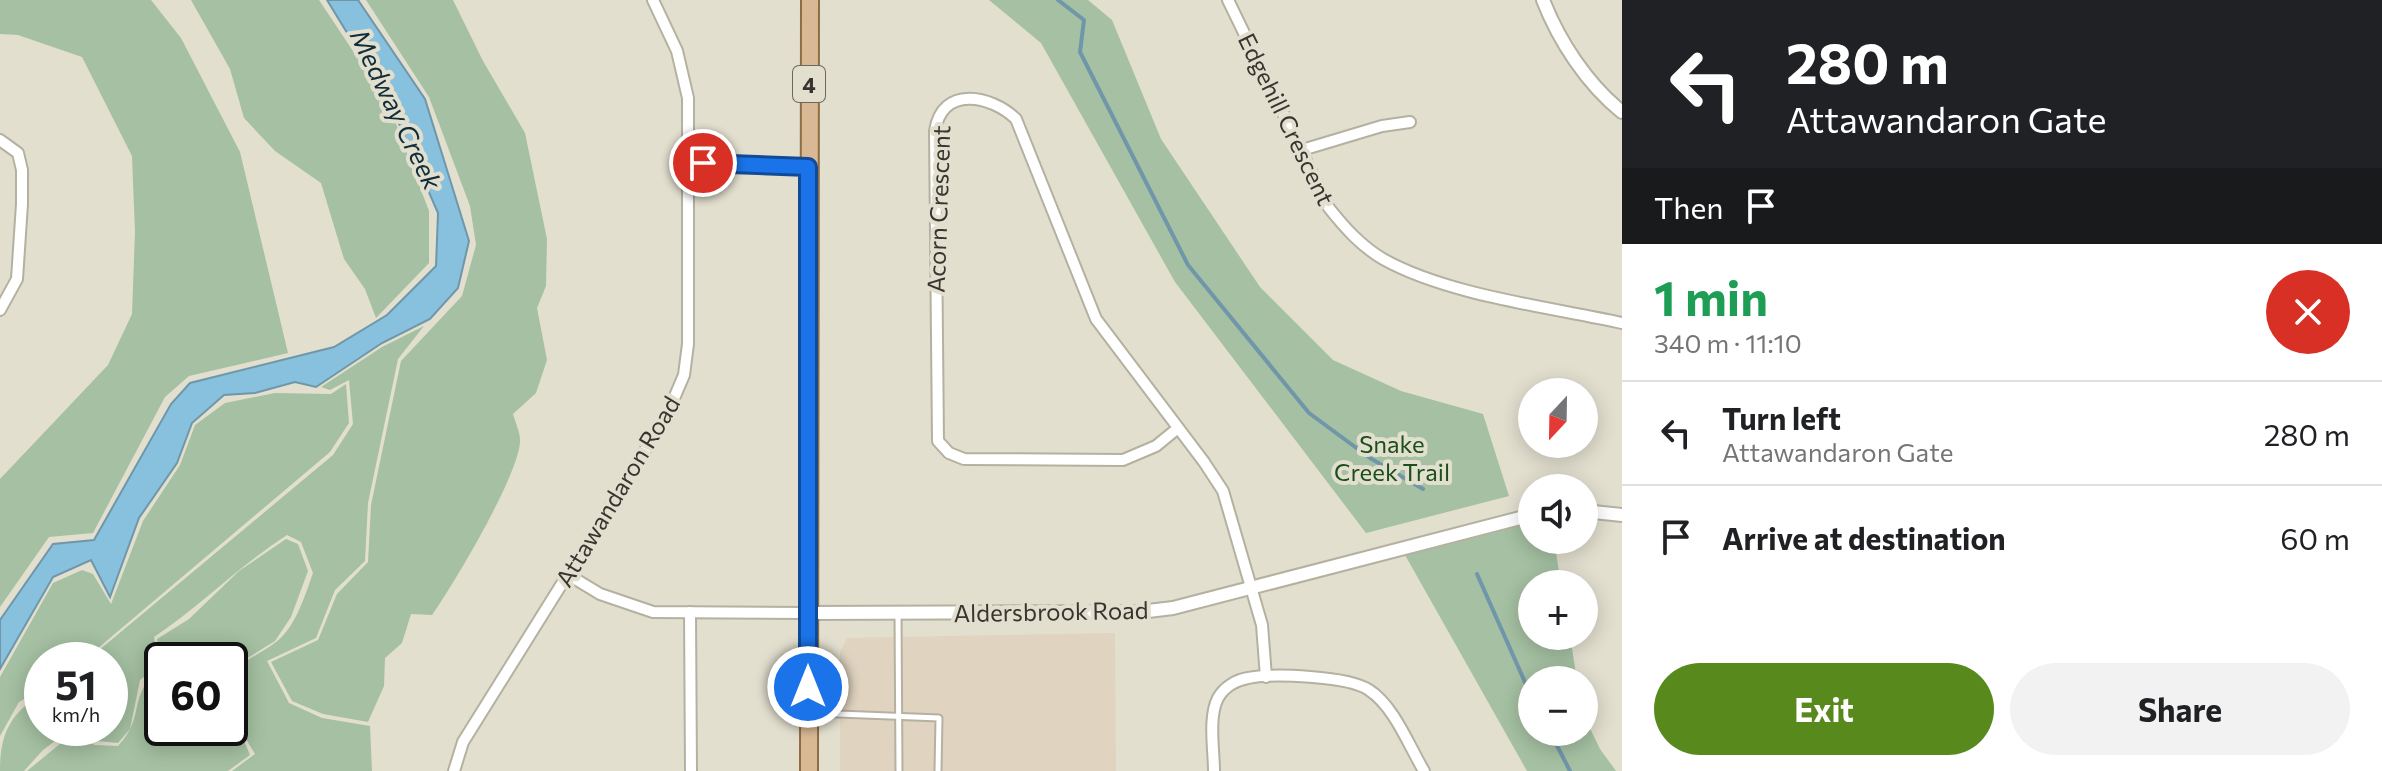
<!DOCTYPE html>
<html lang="en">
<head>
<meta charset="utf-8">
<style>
	:root { --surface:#fff; --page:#f2f2f2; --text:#202124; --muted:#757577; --line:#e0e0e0; --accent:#58891d }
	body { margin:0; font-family:Commissioner,sans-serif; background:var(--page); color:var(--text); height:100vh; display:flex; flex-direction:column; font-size:30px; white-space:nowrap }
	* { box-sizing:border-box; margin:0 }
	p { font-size:26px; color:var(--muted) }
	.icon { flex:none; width:44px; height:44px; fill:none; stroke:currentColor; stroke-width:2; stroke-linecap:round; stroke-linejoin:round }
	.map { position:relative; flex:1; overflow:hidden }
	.details { display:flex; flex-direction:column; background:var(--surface); width:760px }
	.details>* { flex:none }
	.hud { background:#202124; color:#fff; overflow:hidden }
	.needle { width:52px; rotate:202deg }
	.buttons { position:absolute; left:1518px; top:378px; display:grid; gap:16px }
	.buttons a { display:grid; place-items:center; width:80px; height:80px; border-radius:50%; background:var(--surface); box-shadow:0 4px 20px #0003; font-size:40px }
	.speed { position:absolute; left:24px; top:642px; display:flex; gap:16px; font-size:40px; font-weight:700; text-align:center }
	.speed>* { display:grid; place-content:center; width:104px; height:104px; border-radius:50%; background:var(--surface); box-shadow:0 4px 20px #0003; line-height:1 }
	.speed small { font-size:20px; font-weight:400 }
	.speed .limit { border:4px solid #111; border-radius:12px; background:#fff; color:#111 }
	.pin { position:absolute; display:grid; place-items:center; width:68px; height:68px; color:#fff; margin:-34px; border:4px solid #fff; border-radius:50%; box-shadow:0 2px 8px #0007 }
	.me { position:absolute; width:88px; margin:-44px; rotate:0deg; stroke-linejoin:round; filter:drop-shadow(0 0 6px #0008) }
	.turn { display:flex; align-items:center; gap:28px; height:168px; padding:0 32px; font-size:36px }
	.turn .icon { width:104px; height:104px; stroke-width:2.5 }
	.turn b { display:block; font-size:56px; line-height:68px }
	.then { display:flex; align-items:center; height:76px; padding:0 32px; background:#0003; gap:16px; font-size:30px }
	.round { display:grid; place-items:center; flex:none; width:84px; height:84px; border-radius:42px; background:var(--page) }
	.head { display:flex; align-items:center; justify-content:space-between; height:136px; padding:0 32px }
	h1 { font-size:48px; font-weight:700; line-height:60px; color:#1e9e55 }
	.cta { display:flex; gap:16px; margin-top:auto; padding:16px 32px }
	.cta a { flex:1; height:92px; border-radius:48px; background:var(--accent); color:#fff; font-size:32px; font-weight:700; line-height:92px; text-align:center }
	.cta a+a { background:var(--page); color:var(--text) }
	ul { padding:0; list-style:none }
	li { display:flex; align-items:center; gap:24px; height:104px; padding:0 32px; border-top:2px solid var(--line) }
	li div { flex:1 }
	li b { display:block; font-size:30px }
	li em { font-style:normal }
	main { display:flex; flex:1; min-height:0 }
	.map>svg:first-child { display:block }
</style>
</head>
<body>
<main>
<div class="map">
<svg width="1622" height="771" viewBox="0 0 1622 771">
	<rect width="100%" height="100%" fill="#e2dfcf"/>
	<polygon fill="#e0d3c0" points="1115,633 1116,771 840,771 840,652 847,638"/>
	<g fill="#a5c0a2">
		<polygon points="0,0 151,0 181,38 240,152 288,353 189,376 165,397 93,533 49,537 0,607 0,479 108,365 132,314 135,232 132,156 82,57 18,35 0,34"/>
		<polygon points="191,0 319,0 389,105 429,211 429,263 376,318 365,289 344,259 321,183 275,151 244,118 230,69"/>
		<path d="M 366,0 L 453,0 L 483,61 L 525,133 L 547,239 L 546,286 L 537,308 L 547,360 L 536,393 L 513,414 C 515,421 519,430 520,438 C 523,469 452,587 432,615 L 411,614 L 402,643 L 385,658 L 384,686 L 368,722 L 323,714 L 292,701 L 271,662 L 318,640 L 337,594 L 368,562 L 371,505 L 401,361 L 462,296 L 476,245 L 470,206 L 429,97 Z"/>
		<polygon points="989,0 1088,0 1112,20 1161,139 1260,287 1333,360 1401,391 1483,414 1509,496 1366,533 1175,282 1041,43"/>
		<path d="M 424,326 L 398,359 L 368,503 L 365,561 L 335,590 L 316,638 L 267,661 L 289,703 L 322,718 L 370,726 L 372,771 L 232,771 L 255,754 L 240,729 L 231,676 C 241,661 258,655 272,645 C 295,630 304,598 313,573 L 301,542 L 287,535 C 239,566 200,606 154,637 L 158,666 L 140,680 L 130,729 L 118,743 L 97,741 L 72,728 L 43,750 L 24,771 L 0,771 C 0,734 10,713 42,694 L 42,728 L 110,728 L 110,660 L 89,660 L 92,656 L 333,455 L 353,424 L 349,380 L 330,390 L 321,387 L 382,347 Z"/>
		<polygon points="346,384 349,423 330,452 84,660 42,660 42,689 19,702 0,736 0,677 53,583 82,570 93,574 111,604 143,521 180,465 195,425 225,403 275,393 331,394"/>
		<polygon points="1532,523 1532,540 1554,540 1561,584 1532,584 1532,636 1570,636 1577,680 1532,680 1532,732 1584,732 1584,716 1600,749 1616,771 1527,771 1405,555"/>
		<path d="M 286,539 L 298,544 L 308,571 L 291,617 L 275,641 L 230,669 L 230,660 L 162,660 L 162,728 L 230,728 L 230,707 L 250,755 L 228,771 L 27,771 L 72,734 L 95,745 L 118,746 C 146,717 127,696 160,667 L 157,639 L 189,619 L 239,571 Z"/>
	</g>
	<polygon fill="#88c1dd" stroke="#6f97a9" stroke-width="2" points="327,0 358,0 425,99 469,241 458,288 430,319 382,343 316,387 295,382 255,393 224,395 192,423 177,463 139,518 110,597 91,560 53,577 0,669 0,620 53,544 94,540 171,404 190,383 334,347 387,315 436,266 438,213 390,103"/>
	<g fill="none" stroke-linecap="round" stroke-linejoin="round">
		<g stroke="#6f97a9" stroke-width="4">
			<polyline points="1058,0 1084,20 1080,52 1188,265 1309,413 1370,458 1423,489"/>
			<polyline points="1477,574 1532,698"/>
			<polyline points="1550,732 1570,771"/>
		</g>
		<defs>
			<g id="service">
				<polyline points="898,614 899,771"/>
				<polyline points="814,713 939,718 938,771"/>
			</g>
			<g id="minor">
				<path d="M 1228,0 L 1329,208 C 1345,228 1361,246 1383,259 C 1447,295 1549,307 1622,323"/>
				<polyline points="0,140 18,153 22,170 22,204 17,279 0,310"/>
				<polyline points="1302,150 1382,126 1410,122"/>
				<polyline points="688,163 808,167"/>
				<path d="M 1178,428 L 1156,446 L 1123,460 L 964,459 L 949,453 L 938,441 L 935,131 C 942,85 991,95 1016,119 L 1096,319 L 1204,462 L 1223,491 L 1262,625 L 1266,677"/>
				<polyline points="567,574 600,594 653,612 807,613"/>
				<polyline points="690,612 691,771"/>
				<polyline points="454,771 463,742 666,417 684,375 688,344 688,98 677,51 653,0"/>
				<path d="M 1214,771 C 1214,750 1208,717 1218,698 C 1224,687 1236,680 1248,678 C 1272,673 1349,676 1369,690 C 1394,706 1409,746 1424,771"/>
			</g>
			<g id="tertiary">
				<path d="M 1543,0 C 1559,41 1587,84 1622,112"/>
				<polyline points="1584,511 1622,515"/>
				<polyline points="807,613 1140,612 1173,608 1532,515"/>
			</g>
			<polyline id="primary" points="809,771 810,0"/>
		</defs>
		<use href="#service" stroke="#b4b1a1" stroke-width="9"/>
		<use href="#minor" stroke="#b4b1a1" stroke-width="14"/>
		<use href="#tertiary" stroke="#b4b1a1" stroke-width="16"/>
		<use href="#primary" stroke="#906c43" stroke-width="20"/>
		<use href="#service" stroke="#fff" stroke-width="5"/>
		<use href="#minor" stroke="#fff" stroke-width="10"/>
		<use href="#tertiary" stroke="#fff" stroke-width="12"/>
		<use href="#primary" stroke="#d9b895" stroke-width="16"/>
	</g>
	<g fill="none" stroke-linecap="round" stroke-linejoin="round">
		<defs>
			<polyline id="route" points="703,163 808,167 808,687"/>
		</defs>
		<use href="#route" stroke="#114b97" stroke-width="20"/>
		<use href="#route" stroke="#1a73e8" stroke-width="14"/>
	</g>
	<g text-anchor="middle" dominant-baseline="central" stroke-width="8" stroke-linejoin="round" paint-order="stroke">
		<rect fill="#e2dfcf" stroke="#6a685f" stroke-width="2" x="793" y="66" width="32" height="36" rx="6"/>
		<g font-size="22" font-weight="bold" fill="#36352f">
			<text x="809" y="84">4</text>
		</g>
		<g font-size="24" fill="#36352f" stroke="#e2dfcf">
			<text transform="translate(1287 119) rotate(64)">Edgehill Crescent</text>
			<text transform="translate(938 209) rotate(-88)">Acorn Crescent</text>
			<text transform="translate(617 491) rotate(-59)">Attawandaron Road</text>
			<text transform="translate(1051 611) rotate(-1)">Aldersbrook Road</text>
		</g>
		<g font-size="24" fill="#1a4f1a" stroke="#e2dfcf">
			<text x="1392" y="443">Snake<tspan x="1392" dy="28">Creek Trail</tspan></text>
		</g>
		<g font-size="26" font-style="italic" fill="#112d39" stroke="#e2dfcf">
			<text transform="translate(397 109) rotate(64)">Medway Creek</text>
		</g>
	</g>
</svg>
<div class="buttons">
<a><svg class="needle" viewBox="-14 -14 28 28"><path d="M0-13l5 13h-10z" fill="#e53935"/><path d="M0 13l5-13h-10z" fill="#757577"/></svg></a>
<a><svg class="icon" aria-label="sound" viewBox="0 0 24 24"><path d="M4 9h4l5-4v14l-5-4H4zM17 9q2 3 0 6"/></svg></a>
<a>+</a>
<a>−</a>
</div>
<div class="speed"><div>51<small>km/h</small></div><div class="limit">60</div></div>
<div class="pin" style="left:703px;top:163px;background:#d93025"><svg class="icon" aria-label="arrive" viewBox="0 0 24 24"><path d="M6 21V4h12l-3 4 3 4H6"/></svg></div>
<svg class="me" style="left:808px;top:687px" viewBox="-20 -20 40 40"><circle r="17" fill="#1a73e8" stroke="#fff" stroke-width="3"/><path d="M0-11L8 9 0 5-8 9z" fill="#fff"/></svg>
</div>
<section class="details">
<div class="hud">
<div class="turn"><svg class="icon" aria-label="left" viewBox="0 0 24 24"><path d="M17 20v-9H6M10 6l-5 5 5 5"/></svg><div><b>280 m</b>Attawandaron Gate</div></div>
<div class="then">Then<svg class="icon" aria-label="arrive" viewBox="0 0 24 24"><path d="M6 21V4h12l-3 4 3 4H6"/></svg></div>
</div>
<div class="head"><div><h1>1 min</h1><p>340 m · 11:10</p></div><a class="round" style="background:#d93025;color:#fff"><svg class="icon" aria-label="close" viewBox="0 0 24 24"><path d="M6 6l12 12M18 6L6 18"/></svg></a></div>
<ul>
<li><svg class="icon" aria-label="left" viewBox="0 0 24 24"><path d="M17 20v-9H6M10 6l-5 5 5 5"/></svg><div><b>Turn left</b><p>Attawandaron Gate</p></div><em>280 m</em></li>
<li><svg class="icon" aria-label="arrive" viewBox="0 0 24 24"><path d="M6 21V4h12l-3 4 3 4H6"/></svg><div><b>Arrive at destination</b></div><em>60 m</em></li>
</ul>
<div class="cta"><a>Exit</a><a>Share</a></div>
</section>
</main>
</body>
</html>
